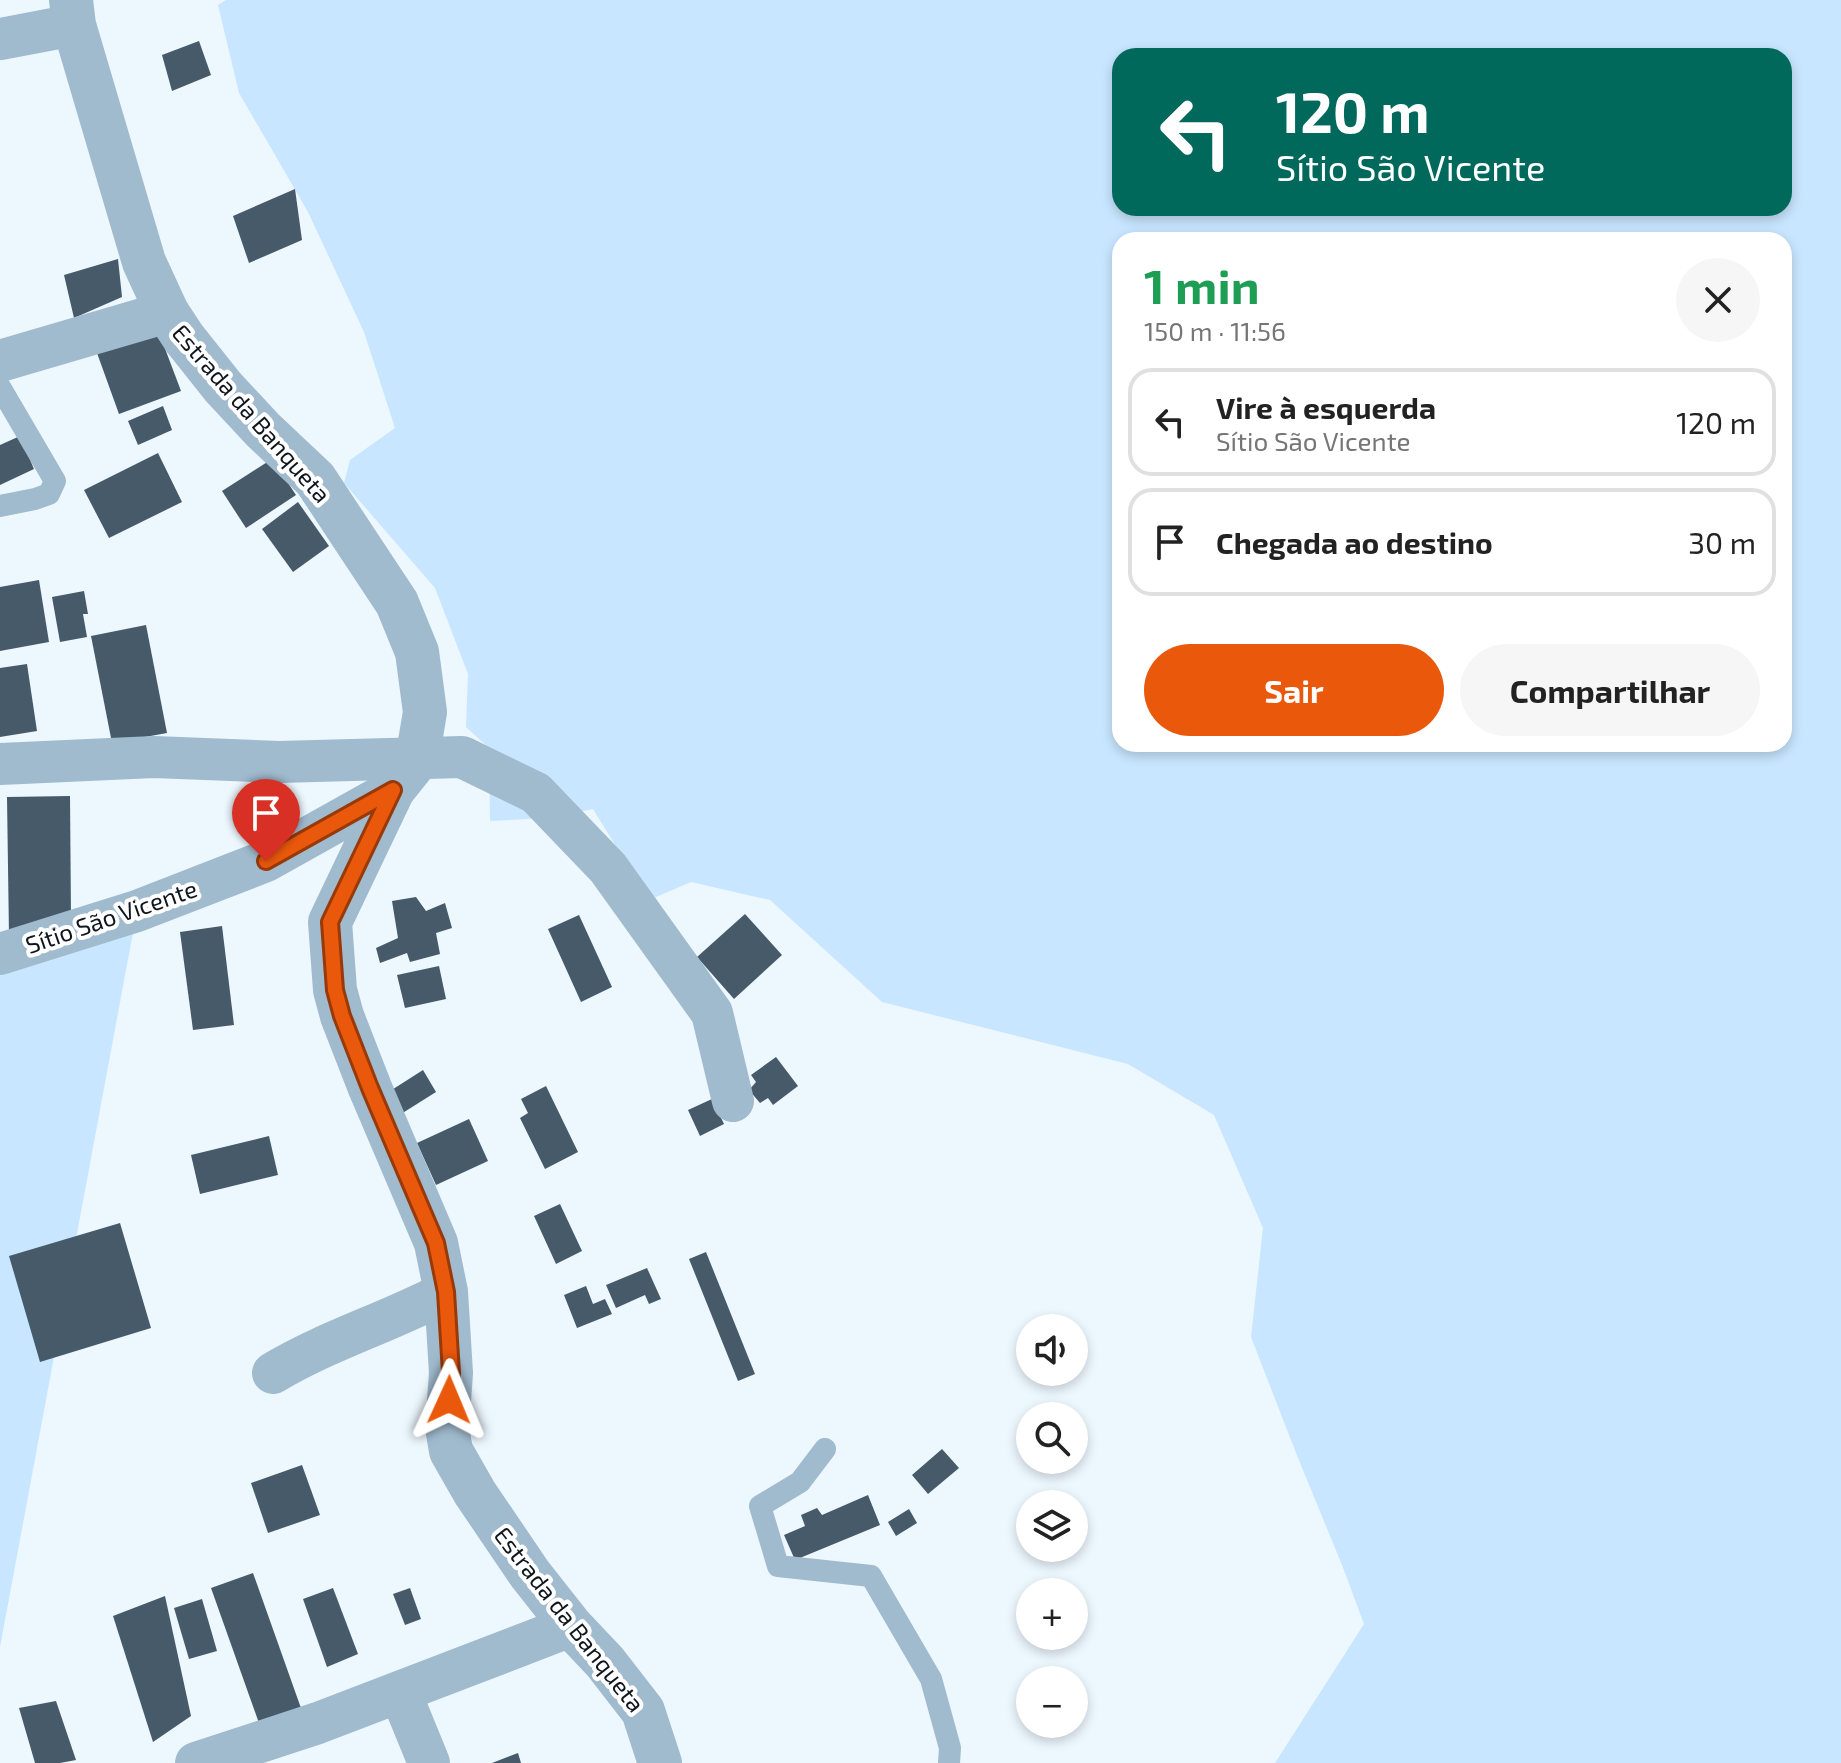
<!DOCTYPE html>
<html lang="pt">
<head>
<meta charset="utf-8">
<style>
	:root { --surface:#fff; --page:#f6f6f6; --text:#222; --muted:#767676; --line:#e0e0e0; --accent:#ea580c }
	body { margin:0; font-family:"Exo 2",sans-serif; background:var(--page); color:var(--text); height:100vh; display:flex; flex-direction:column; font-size:30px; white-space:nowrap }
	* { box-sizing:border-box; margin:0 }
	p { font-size:26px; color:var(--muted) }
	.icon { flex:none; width:44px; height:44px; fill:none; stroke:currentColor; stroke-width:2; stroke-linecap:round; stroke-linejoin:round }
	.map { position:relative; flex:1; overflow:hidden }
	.sheet { position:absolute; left:1112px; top:232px; width:680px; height:520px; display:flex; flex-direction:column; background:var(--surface); border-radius:24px; box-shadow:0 4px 12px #0003 }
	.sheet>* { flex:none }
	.hud { position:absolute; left:1112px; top:48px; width:680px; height:168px; border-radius:24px; box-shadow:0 4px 12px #0003; background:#00695c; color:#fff; overflow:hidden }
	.fabs { position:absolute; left:1016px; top:1314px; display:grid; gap:16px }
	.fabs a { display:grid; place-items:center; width:72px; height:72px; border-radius:50%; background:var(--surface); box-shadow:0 4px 12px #0003; font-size:40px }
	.pin { position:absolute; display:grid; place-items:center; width:68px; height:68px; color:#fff; margin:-82px -34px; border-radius:50% 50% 50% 0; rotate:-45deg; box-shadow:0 0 8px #0007 }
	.pin .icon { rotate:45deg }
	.me { position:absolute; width:88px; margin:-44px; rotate:1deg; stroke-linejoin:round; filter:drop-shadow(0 0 6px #0008) }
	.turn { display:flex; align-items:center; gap:28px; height:168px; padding:0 32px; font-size:36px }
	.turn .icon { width:104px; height:104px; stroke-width:2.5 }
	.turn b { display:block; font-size:56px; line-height:68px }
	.round { display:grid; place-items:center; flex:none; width:84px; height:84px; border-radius:42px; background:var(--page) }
	.summary { display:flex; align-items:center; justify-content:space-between; height:136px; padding:0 32px }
	h1 { font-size:48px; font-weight:700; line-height:60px; color:#1e9e55 }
	.button { display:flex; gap:16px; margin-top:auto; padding:16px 32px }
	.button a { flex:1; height:92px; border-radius:48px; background:var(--accent); color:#fff; font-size:32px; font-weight:700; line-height:92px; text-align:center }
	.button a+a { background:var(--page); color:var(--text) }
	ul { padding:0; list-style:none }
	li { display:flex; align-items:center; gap:24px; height:108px; margin:0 16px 12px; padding:0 16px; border:4px solid var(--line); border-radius:24px }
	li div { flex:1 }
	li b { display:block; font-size:30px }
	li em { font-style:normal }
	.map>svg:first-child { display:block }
</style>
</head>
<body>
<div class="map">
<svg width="1841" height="1763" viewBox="0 0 1841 1763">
	<rect width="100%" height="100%" fill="#edf7fe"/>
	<g fill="#c8e6ff" fill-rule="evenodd">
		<path d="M 226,0 L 1841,0 L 1841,1763 L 1275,1763 L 1364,1624 L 1342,1565 L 1296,1453 L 1251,1337 L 1263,1228 L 1214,1115 L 1128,1064 L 882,1002 L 770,900 L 691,882 L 649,900 L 593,809 L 547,818 L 490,821 L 489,748 L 466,727 L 468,674 L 435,588 L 344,483 L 350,460 L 395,428 L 364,332 L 308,212 L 239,93 L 218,5 ZM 1120,56 L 1784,56 L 1784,208 L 1120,208 ZM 1120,240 L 1784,240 L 1784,744 L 1120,744 Z"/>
		<polygon points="137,911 0,1647 0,954"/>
	</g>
	<g fill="#465a6a">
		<polygon points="199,41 211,75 172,91 162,55"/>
		<polygon points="295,189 302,240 249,263 233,216"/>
		<polygon points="118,259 122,297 74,318 64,275"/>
		<polygon points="158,330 181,391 119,414 97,353"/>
		<polygon points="163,406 172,430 138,445 128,421"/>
		<polygon points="20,436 34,469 0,485 0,445"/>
		<polygon points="158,453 182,502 109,538 84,490"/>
		<polygon points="272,459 296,495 246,528 222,491"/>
		<polygon points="298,502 329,546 293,572 262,529"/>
		<polygon points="39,580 49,642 0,651 0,587"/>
		<polygon points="84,591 88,614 83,614 87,637 60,642 52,597"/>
		<polygon points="146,625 167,733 112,743 91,636"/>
		<polygon points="27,664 37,731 0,737 0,668"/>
		<polygon points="70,796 71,919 9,936 7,797"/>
		<polygon points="416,897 426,911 445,903 452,928 436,933 440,954 410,962 407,953 380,963 376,948 398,938 392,901"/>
		<polygon points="745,914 782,955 734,999 697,957"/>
		<polygon points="579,915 612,987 581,1002 548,929"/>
		<polygon points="222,926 234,1025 193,1030 180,932"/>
		<polygon points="439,966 446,999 405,1008 397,975"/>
		<polygon points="776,1057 798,1086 773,1105 768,1098 760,1103 749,1090 756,1082 751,1075"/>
		<polygon points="423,1070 436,1092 401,1114 387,1093"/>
		<polygon points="546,1086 578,1152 545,1169 520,1118 528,1113 521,1099"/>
		<polygon points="712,1099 724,1124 700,1136 688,1110"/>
		<polygon points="469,1119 488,1161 436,1185 417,1143"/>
		<polygon points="269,1136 278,1175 200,1194 191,1155"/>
		<polygon points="560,1204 582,1251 556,1264 534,1216"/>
		<polygon points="120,1223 151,1328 40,1362 9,1256"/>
		<polygon points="706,1252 755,1374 738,1381 689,1259"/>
		<polygon points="647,1268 661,1299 649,1304 645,1295 616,1308 606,1285"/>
		<polygon points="586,1286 593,1304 605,1299 612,1314 577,1328 564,1295"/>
		<polygon points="942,1449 959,1468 928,1494 912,1475"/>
		<polygon points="302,1465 320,1515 268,1533 251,1483"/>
		<polygon points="868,1495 880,1525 795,1560 784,1535 805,1526 801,1515 817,1508 822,1515"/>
		<polygon points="909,1509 917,1523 896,1536 888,1522"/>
		<polygon points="253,1573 302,1711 260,1726 211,1588"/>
		<polygon points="333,1588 358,1654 327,1667 303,1599"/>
		<polygon points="410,1588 421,1619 405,1625 393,1594"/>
		<polygon points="165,1596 191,1716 153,1742 113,1616"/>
		<polygon points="202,1599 217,1651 189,1659 174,1608"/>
		<polygon points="56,1701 76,1760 60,1763 35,1763 19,1708"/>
		<polygon points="518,1753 521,1763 492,1763"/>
	</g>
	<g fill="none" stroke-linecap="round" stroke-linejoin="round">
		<g stroke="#a0bace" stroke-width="22">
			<polyline points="0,387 55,481 49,494 35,499 0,506"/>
			<polyline points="825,1449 800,1482 760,1506 778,1566 871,1576 931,1679 950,1748 949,1763"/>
		</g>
		<g stroke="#a0bace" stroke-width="42">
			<polyline points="0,39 74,25"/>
			<polyline points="0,361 167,312"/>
			<polyline points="0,764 154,757 279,762 462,757 536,793 608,868 712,1013 733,1101"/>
			<polyline points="0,954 137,911 266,861 393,790"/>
			<path d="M 273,1373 C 328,1340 390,1322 446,1292"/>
			<polyline points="400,1692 429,1763"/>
			<polyline points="196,1763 318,1723 571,1626"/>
		</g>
		<polyline stroke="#a0bace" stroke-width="44" points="71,0 74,25 144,262 167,312 184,338 223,387 263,430 315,479 397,603 417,652 425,712 417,760 393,790 330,922 335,990 342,1016 370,1088 436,1243 446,1292 451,1373 447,1427 451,1451 475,1493 530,1574 571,1626 605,1662 643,1711 660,1763"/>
	</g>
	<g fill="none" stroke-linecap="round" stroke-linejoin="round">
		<defs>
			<polyline id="route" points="266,861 393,790 330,922 335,990 342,1016 370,1088 436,1243 446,1292 451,1373 449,1400"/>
		</defs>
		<use href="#route" stroke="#983908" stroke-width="20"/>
		<use href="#route" stroke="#ea580c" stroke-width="14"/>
	</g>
	<g text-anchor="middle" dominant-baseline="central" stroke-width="8" stroke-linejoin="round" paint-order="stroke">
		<g font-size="24" fill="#0e161c" stroke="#fff">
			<text transform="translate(252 413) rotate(49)">Estrada da Banqueta</text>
			<text transform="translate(111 916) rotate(-19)">Sítio São Vicente</text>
			<text transform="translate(570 1619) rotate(52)">Estrada da Banqueta</text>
		</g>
	</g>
</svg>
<div class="fabs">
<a><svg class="icon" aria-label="sound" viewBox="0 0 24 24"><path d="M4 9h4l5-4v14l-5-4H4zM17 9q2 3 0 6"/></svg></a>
<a><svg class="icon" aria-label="search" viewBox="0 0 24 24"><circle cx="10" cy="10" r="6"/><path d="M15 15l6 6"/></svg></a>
<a><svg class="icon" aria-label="layers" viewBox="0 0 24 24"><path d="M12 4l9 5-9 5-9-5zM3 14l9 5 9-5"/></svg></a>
<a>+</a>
<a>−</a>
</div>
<div class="pin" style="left:266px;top:861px;background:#d93025"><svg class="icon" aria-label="arrive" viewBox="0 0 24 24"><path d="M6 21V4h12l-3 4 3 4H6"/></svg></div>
<svg class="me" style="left:449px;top:1400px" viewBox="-20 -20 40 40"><path d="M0-17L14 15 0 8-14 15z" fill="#ea580c" stroke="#fff" stroke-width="4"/></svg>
<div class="hud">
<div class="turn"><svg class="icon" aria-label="left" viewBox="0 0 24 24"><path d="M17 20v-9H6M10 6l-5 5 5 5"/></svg><div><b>120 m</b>Sítio São Vicente</div></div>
</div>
<section class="sheet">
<div class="summary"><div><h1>1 min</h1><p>150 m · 11:56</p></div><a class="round"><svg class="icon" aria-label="close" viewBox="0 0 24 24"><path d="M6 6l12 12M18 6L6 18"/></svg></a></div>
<ul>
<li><svg class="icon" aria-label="left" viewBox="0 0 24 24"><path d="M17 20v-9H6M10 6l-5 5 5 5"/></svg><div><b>Vire à esquerda</b><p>Sítio São Vicente</p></div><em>120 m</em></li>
<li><svg class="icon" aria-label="arrive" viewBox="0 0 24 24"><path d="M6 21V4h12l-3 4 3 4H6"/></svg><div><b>Chegada ao destino</b></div><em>30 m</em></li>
</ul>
<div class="button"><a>Sair</a><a>Compartilhar</a></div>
</section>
</div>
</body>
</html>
